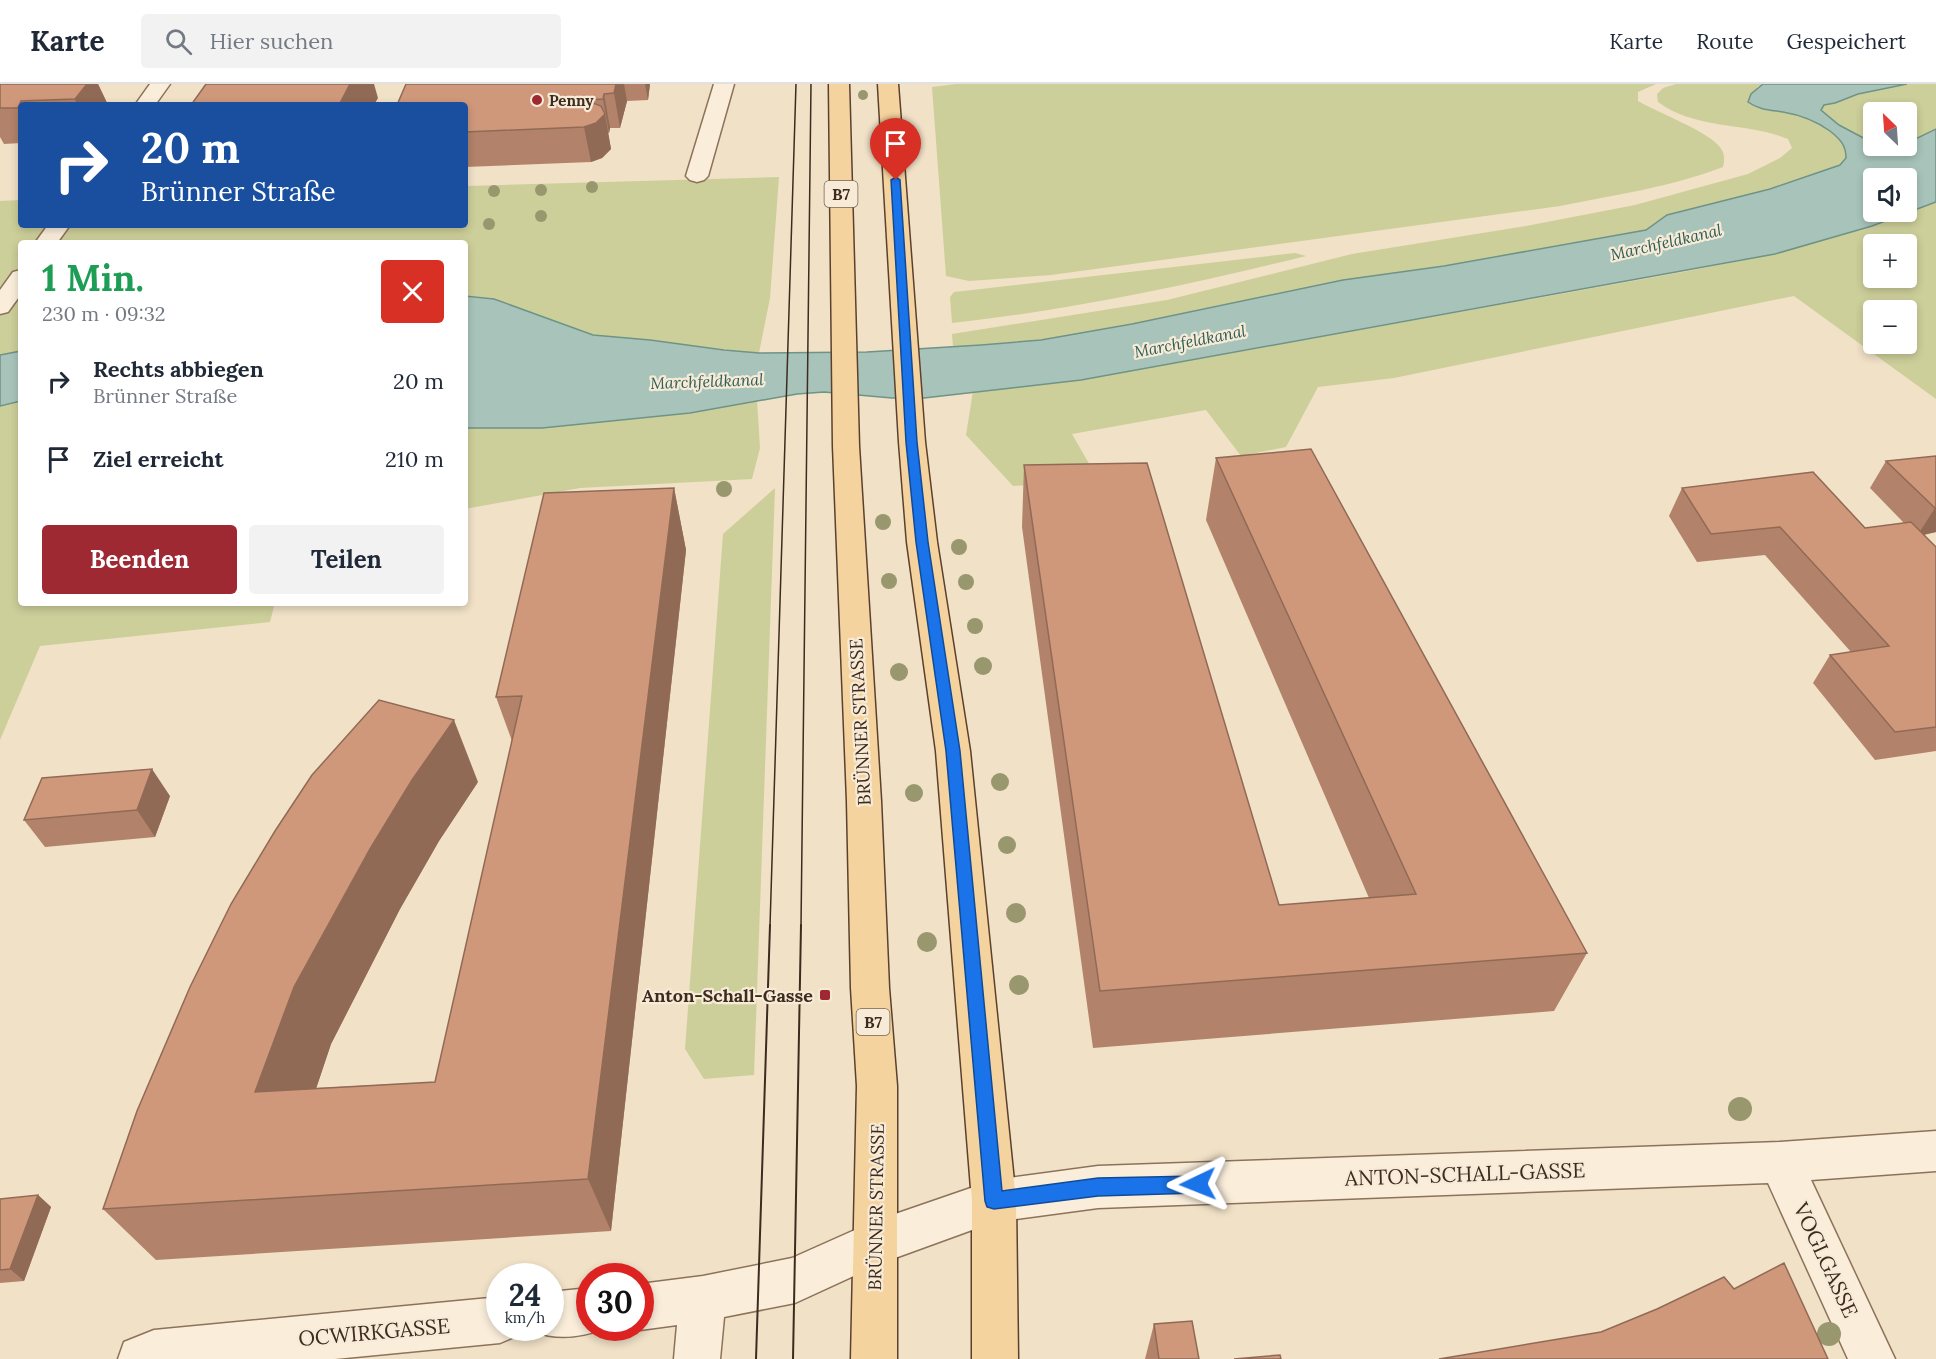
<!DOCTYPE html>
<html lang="de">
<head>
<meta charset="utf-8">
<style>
	:root { --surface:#fff; --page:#f2f2f3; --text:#1f2937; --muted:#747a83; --line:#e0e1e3; --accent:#9e2932 }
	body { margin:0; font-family:Lora,serif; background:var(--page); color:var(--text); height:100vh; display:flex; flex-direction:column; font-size:22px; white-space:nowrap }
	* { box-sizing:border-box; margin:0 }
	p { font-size:20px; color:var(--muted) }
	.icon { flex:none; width:33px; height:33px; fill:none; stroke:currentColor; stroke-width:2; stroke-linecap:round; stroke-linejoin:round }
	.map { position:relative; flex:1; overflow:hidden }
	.side { position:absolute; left:18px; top:156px; width:450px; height:366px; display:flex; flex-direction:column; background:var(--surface); border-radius:6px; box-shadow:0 3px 9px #0003 }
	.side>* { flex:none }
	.guide { position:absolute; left:18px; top:18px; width:450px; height:126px; border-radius:6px; box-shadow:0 3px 9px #0003; background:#1a4fa0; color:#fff; overflow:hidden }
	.needle { width:39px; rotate:335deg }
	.fabs { position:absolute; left:1863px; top:18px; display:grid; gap:12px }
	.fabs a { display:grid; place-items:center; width:54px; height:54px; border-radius:6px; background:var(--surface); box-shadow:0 3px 9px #0003; font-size:30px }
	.speed { position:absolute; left:486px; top:1179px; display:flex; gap:12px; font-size:30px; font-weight:700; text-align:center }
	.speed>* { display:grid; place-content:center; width:78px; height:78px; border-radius:50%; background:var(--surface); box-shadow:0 3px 9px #0003; line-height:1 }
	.speed small { font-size:15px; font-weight:400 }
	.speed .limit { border:9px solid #d22; background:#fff; color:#111 }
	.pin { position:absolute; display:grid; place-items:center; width:51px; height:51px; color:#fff; margin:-62px -26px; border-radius:50% 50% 50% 0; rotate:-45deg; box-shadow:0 0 6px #0007 }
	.pin .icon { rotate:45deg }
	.me { position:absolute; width:66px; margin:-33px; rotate:268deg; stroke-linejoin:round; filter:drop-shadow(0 0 4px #0008) }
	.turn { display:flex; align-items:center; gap:21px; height:126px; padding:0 24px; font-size:27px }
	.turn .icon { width:78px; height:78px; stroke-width:2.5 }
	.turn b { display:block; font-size:42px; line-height:51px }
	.round { display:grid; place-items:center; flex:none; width:63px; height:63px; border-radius:6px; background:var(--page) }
	.summary { display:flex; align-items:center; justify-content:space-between; height:102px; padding:0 24px }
	h1 { font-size:36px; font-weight:700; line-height:45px; color:#1e9e55 }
	.cta { display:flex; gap:12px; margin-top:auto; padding:12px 24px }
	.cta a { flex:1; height:69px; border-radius:6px; background:var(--accent); color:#fff; font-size:24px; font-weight:700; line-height:69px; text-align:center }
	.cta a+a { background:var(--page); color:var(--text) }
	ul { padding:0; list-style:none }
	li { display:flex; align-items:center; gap:18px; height:78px; padding:0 24px }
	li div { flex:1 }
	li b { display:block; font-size:22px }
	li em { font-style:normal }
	header { display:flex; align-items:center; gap:36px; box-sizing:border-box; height:84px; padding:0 30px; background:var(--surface); border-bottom:2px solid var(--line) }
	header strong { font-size:28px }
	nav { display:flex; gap:33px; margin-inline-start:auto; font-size:21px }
	.search { width:420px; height:54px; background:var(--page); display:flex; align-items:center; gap:15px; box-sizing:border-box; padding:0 21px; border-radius:6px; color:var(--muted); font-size:22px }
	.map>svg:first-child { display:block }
</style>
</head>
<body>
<header>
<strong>Karte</strong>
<div class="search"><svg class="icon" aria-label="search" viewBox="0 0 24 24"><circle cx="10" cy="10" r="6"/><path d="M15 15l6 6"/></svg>Hier suchen</div>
<nav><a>Karte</a><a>Route</a><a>Gespeichert</a></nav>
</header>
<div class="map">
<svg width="1936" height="1275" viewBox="0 0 1936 1275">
	<rect width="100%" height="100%" fill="#f0e1c7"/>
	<g fill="#cdcf9a" fill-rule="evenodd">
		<path d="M 956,0 L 1656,0 L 1638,8 L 1638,17 C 1657,28 1706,47 1718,61 C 1725,68 1725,75 1723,83 C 1671,103 1615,111 1560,122 L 1051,191 L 969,197 L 946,192 L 932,3 Z"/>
		<path d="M 1676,0 L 1763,0 L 1757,3 L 1766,26 C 1794,29 1845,39 1846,74 L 1840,81 L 1819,89 L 1770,105 L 1667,131 L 1646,146 L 1602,155 L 1444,182 L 1343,196 L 1132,240 L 1041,256 L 953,263 L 952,250 L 1167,216 L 1352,170 L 1526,142 L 1635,121 L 1748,90 L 1780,74 L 1792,64 L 1788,55 C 1747,38 1695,46 1658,18 L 1657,10 L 1663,4 Z"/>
		<polygon points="1907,0 1936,0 1936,45 1907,59 1906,28 1874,28 1873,59 1839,41 1821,26 1824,20 1835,19 1858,10"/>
		<polygon points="779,93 770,214 759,269 593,251 494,215 465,212 465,159 21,159 21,267 0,271 0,117 21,116 21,141 465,141 465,102"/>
		<path d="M 1936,118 L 1936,315 L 1794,212 L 1394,294 L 1318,303 L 1286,363 L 1241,372 L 1206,326 L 1072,350 L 1099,397 L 1013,402 L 966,351 L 973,307 L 1081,296 L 1688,187 L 1775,170 L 1872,142 ZM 1874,160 L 1906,160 L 1906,194 L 1874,194 ZM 1874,226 L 1906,226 L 1906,260 L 1874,260 Z"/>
		<path d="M 1295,169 L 1306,172 C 1190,201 1071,226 952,239 L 950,213 L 954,208 Z"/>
		<polygon points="757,316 760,364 752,395 580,404 465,425 465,344 542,344 690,329"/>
		<polygon points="21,317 21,519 275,519 270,538 40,562 0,656 0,322"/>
		<polygon points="775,404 754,991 704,995 685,965 723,450"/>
	</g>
	<g fill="#a8c4ba" stroke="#6e9387" stroke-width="1.5" fill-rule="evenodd">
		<path d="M 1763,0 L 1907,0 L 1858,10 L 1835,19 L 1824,21 L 1821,26 L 1839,41 L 1873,59 L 1874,62 L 1906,62 L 1907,59 L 1936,45 L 1936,118 L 1872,142 L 1775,170 L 1081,296 L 924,314 L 892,314 L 824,308 L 797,310 L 690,329 L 542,344 L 465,344 L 465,212 L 494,215 L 593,251 L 650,256 L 724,266 L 759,269 L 867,268 L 981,261 L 1041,256 L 1132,240 L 1343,196 L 1444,182 L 1646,146 L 1667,131 L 1770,105 L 1840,81 L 1846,74 C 1846,61 1840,55 1830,47 C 1816,37 1801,31 1783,28 C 1770,26 1759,26 1748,18 L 1751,10 ZM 1874,94 L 1906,94 L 1906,128 L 1874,128 Z"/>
		<polygon points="21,267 21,317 0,322 0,271"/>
	</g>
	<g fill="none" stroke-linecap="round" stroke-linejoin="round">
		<defs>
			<g id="pedestrian">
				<polygon points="150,0 170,0 155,21 135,21"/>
				<polygon points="48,141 70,141 57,159 35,159"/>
				<polygon points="21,186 21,210 8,228 0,230 0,206 13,188"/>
			</g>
			<g id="minor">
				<polygon points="714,0 734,0 708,92 704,96 697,98 690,96 686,92"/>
				<polygon points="1936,1047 1936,1087 1811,1096 1895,1275 1848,1275 1768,1099 1098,1124 994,1138 884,1178 795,1219 724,1233 720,1275 674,1275 677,1241 640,1246 634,1244 640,1244 640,1200 703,1192 792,1174 875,1137 994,1096 1098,1082 1780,1058"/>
				<path d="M 590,1204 L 590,1244 L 606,1244 C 582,1253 557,1257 534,1247 L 532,1244 L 550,1244 L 550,1208 Z"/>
				<polygon points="500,1213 500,1244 520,1244 516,1252 500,1259 335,1275 118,1275 124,1258 154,1246"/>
			</g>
			<g id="primary">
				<polygon points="829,0 849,0 859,362 881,717 889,904 897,1002 897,1275 851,1275 857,1002 851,904 847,717 833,362"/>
				<polygon points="878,0 898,0 925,358 937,458 970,667 1016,1117 1018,1275 972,1275 972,1117 936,667 907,458 899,358"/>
			</g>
		</defs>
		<use href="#pedestrian" stroke="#8d725b" stroke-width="3"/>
		<use href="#minor" stroke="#8d725b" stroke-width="3"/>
		<use href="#primary" stroke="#5b402f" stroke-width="3"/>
		<use href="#pedestrian" fill="#faeedb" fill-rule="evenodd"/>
		<use href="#minor" fill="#faeedb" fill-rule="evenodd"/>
		<use href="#primary" fill="#f4d39e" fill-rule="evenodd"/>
		<g stroke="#3d2b1f" stroke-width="1.5">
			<polyline points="770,842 796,0"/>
			<polyline points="801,842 811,0"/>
		</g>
		<g stroke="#3d2b1f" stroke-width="2">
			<polyline points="756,1275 770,841"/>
			<polyline points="793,1275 801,841"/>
		</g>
	</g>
	<g fill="#98976e">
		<circle cx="863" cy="11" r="5"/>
		<circle cx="592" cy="103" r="6"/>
		<circle cx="541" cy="106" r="6"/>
		<circle cx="494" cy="107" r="6"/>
		<circle cx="541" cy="132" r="6"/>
		<circle cx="489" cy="140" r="6"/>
		<circle cx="724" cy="405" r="8"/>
		<circle cx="883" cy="438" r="8"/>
		<circle cx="959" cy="463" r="8"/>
		<circle cx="889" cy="497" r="8"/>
		<circle cx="966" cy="498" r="8"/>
		<circle cx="975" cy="542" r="8"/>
		<circle cx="983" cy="582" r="9"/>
		<circle cx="899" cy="588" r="9"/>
		<circle cx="1000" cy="698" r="9"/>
		<circle cx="914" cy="709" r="9"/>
		<circle cx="1007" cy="761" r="9"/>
		<circle cx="1016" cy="829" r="10"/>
		<circle cx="927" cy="858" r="10"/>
		<circle cx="1019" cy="901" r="10"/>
		<circle cx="1740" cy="1025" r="12"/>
		<circle cx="1829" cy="1250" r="12"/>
	</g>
	<g fill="#b2836a">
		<polygon points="0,0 98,0 108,21 21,21 21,59 4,60 0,53"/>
		<polygon points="406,0 650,0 648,16 627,17 620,44 610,44 609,49 608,49 611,65 602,74 591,78 465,83 465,21"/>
		<polygon points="1936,372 1936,448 1924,451 1936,463 1936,667 1875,676 1813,599 1830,571 1851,568 1765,471 1697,478 1669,432 1682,404 1865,444 1904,439 1870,404 1886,377"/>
		<polygon points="1216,374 1587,869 1554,927 1093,964 1022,443 1024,381 1279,821 1369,814 1206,436"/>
		<polygon points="674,404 686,466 611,1147 156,1176 103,1125 478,698 439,757 400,825 331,960 316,1004 435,998 512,657 496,613"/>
		<polygon points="170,712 155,753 45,763 24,736"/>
		<polygon points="38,1111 51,1123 24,1197 0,1199 0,1115"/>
		<polygon points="1154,1240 1199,1275 1145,1275"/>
	</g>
	<g fill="#916a56">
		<polygon points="87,0 98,0 108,21 77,21 75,15"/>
		<polygon points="350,0 374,0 378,14 374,21 339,21"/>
		<polygon points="616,0 624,0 627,17 620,44 614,9"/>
		<polygon points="645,0 650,0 648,16"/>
		<polygon points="604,10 610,44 609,49 603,15"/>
		<polygon points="21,17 23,21 21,21 21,29 18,24"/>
		<polygon points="605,30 611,65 602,74 591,78 584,43"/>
		<polygon points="674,404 686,466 611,1147 588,1095"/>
		<polygon points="1935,424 1936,424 1936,448 1917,452"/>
		<polygon points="454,636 478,698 439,757 400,825 331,960 297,1062 255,1008 294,903 370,765 412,696"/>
		<polygon points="152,685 170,712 155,753 137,726"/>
		<polygon points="38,1111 51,1123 24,1197 10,1185"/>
	</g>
	<g fill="#cf987b" stroke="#916a56" stroke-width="1.5">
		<polygon points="0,0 87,0 75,15 21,17 18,24 0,24"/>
		<polygon points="206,0 350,0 339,21 191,21"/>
		<polygon points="406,0 616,0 614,9 604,10 603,15 585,16 601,22 605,30 596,39 584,43 465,48 465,21 397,21"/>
		<polygon points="1311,365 1587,869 1100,907 1024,381 1147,379 1279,821 1416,810 1216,374"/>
		<polygon points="1936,372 1936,424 1935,424 1886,377"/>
		<polygon points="1813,388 1865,444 1911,438 1936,463 1936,643 1895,648 1830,571 1889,562 1780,443 1711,450 1682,404"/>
		<polygon points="674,404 588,1095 103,1125 137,1027 190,903 231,820 275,747 312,691 379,616 454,636 412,696 370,765 294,903 255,1008 435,998 522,612 496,613 544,409"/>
		<polygon points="152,685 137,726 24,736 42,694"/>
		<polygon points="38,1111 10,1185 0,1186 0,1115"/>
		<polygon points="1784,1179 1828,1275 1439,1275 1601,1248 1657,1225 1724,1193 1734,1205"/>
		<polygon points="1192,1237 1199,1275 1158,1275 1159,1275 1154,1240"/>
		<polygon points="1280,1271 1281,1275 1234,1275"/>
	</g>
	<polygon fill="#1a73e8" stroke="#114b97" stroke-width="1.5" points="896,93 900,96 917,358 928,458 960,667 1002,1107 1098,1094 1198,1092 1204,1094 1207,1100 1204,1106 1198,1109 1098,1112 994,1125 987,1123 985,1117 946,667 916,458 906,358 891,96"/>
	<g fill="#9e2932" stroke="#f7ebd7" stroke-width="2">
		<circle cx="537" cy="16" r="6"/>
		<rect x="819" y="905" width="12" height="12" rx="3"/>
	</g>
	<g text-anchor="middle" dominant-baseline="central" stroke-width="4.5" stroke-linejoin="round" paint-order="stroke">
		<g font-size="15" font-weight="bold" fill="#3d2b1f" stroke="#f7ebd7" text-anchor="start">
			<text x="549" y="16">Penny</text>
		</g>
		<g fill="#f7ebd7" stroke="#756556" stroke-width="1.5">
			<rect x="824.5" y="97" width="33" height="26" rx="4.5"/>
			<rect x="856.5" y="925" width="33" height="26" rx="4.5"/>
		</g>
		<g font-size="16" font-weight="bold" fill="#3d2b1f">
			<text x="841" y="110">B7</text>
			<text x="873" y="938">B7</text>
		</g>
		<g font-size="16" font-style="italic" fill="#2e5d56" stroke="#f7ebd7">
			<text transform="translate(1666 158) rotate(-13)">Marchfeldkanal</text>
			<text transform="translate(1190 257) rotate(-11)">Marchfeldkanal</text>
			<text transform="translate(707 297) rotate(-2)">Marchfeldkanal</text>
		</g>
		<g font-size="18" fill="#3d2b1f" stroke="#f7ebd7">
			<text transform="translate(860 638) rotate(-93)">BRÜNNER STRASSE</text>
			<text transform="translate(876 1123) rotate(-89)">BRÜNNER STRASSE</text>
		</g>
		<g font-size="18" font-weight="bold" fill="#3d2b1f" stroke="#f7ebd7" text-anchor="end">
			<text x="813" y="911">Anton-Schall-Gasse</text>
		</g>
		<g font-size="21" fill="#3d2b1f" stroke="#f7ebd7">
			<text transform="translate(1465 1090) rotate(-2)">ANTON-SCHALL-GASSE</text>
			<text transform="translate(1826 1176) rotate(65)">VOGLGASSE</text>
			<text transform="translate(374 1248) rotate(-5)">OCWIRKGASSE</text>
		</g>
	</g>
</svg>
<div class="fabs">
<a><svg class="needle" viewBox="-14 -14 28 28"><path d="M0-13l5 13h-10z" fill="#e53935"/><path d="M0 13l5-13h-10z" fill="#747a83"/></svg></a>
<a><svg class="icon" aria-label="sound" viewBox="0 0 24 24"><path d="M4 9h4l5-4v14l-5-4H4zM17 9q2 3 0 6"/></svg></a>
<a>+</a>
<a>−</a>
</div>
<div class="speed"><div>24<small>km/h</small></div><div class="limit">30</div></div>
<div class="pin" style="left:896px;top:96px;background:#d93025"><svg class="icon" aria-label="arrive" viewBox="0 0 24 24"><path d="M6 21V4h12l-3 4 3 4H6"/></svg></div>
<svg class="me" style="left:1198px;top:1100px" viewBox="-20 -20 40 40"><path d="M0-17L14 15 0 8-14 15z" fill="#1a73e8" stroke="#fff" stroke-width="4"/></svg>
<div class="guide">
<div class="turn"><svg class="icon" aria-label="right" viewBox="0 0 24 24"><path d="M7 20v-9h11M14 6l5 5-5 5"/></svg><div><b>20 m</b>Brünner Straße</div></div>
</div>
<section class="side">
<div class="summary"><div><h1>1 Min.</h1><p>230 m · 09:32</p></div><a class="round" style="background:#d93025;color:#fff"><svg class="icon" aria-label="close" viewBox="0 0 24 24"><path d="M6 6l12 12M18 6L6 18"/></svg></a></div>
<ul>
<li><svg class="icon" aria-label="right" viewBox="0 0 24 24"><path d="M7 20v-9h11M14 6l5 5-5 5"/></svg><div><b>Rechts abbiegen</b><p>Brünner Straße</p></div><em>20 m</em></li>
<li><svg class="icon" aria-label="arrive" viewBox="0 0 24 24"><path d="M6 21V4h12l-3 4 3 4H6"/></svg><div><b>Ziel erreicht</b></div><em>210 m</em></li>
</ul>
<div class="cta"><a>Beenden</a><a>Teilen</a></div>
</section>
</div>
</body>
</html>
